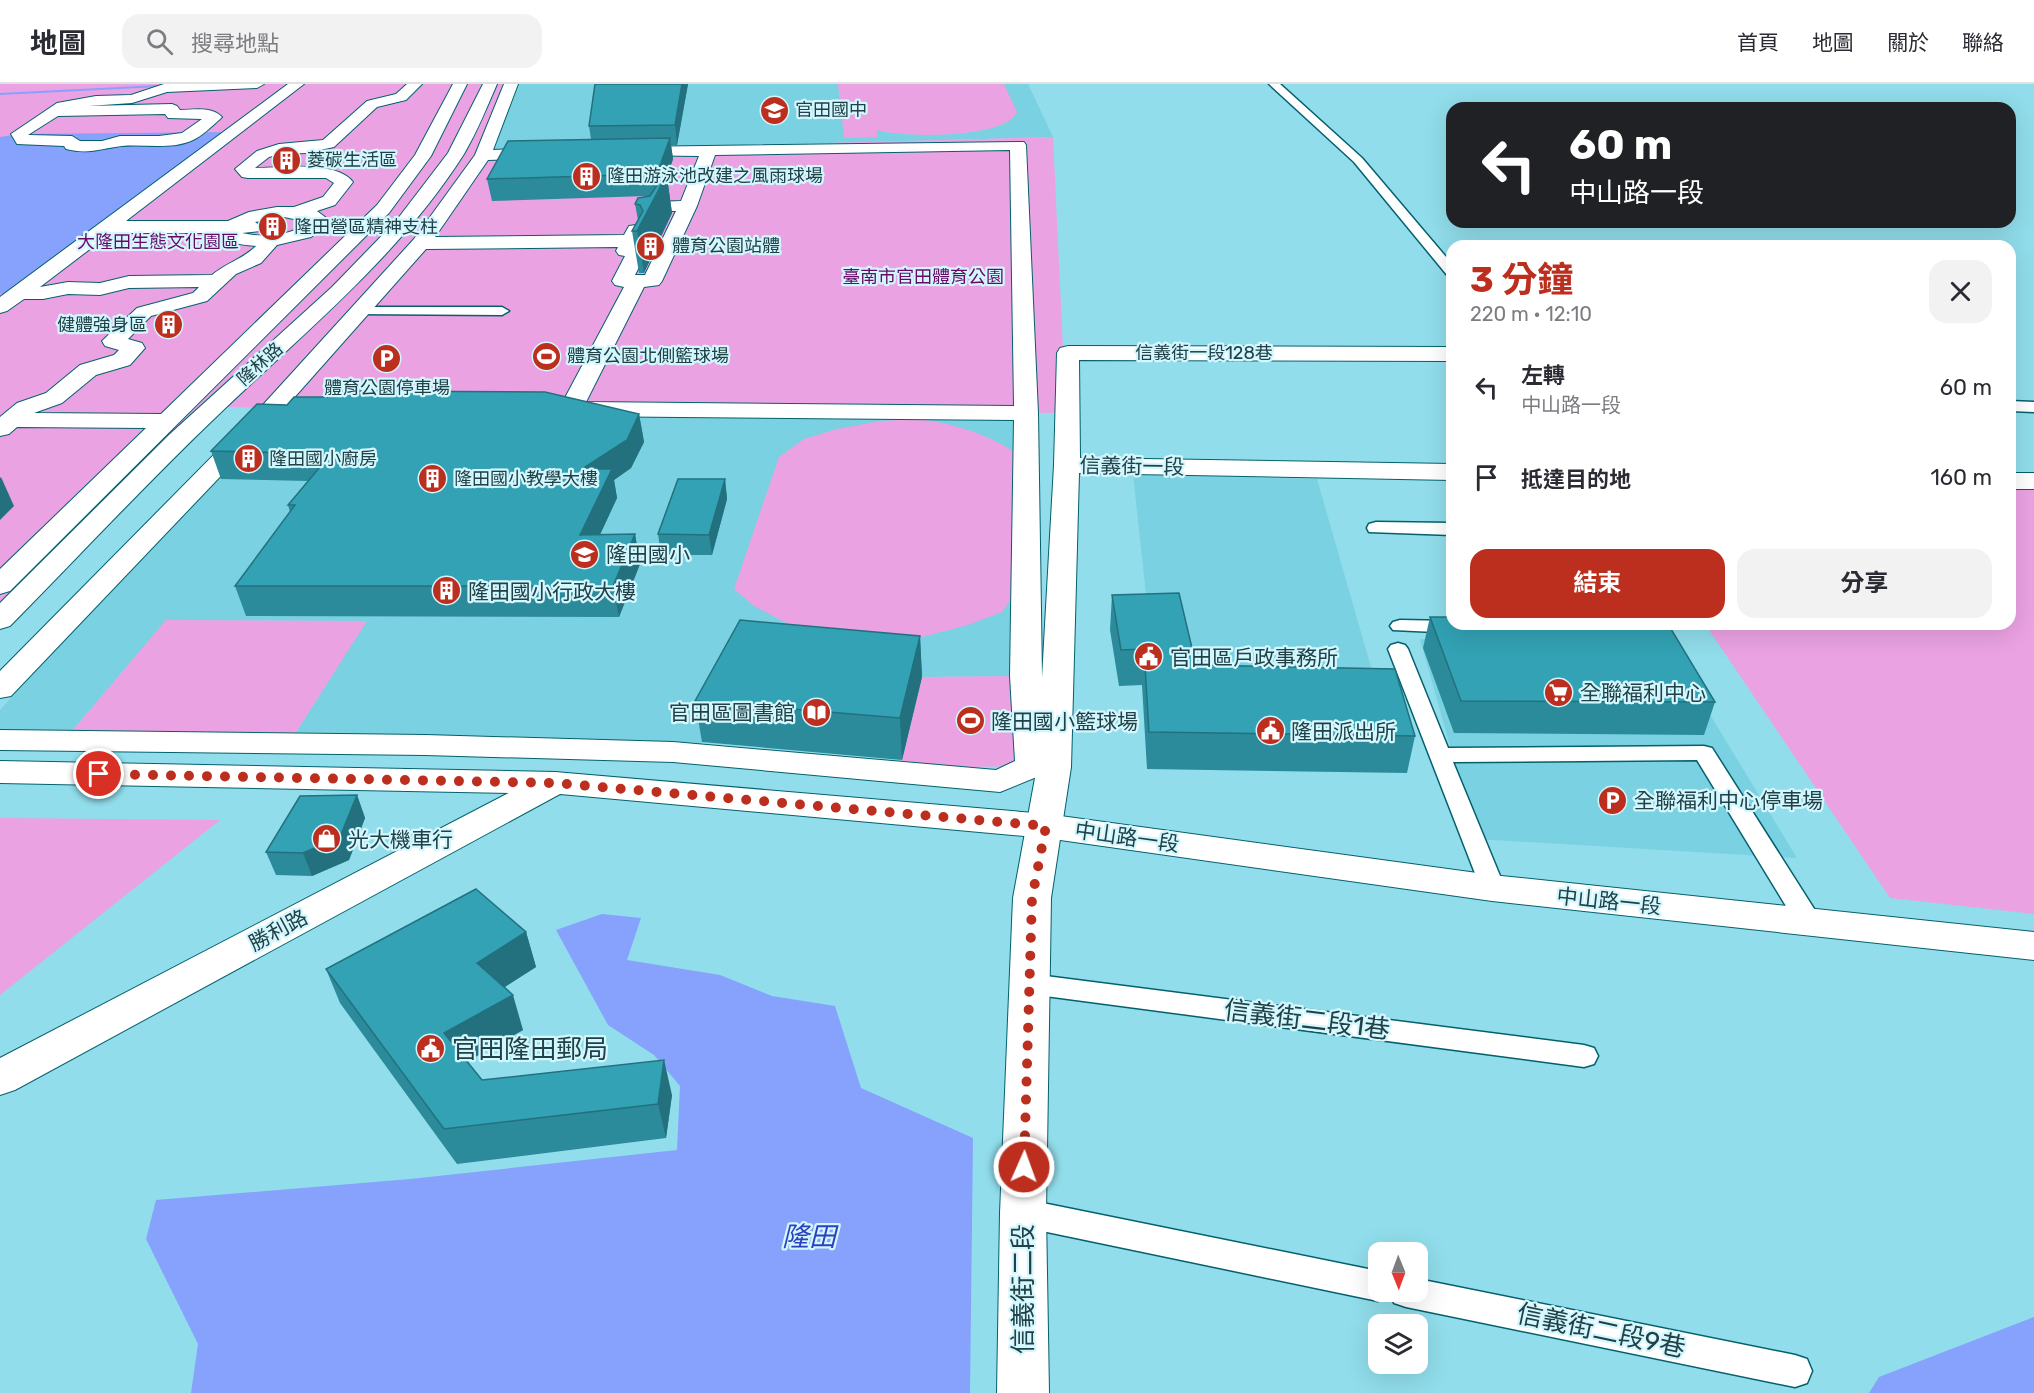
<!DOCTYPE html>
<html lang="zh-TW">
<head>
<meta charset="utf-8">
<style>
	:root { --surface:#fff; --page:#f2f2f3; --text:#2b2b33; --muted:#7c7c81; --line:#e1e1e2; --accent:#bc2f1f }
	body { margin:0; font-family:Rubik,"Noto Sans TC",sans-serif; background:var(--page); color:var(--text); height:100vh; display:flex; flex-direction:column; font-size:22px; white-space:nowrap }
	* { box-sizing:border-box; margin:0 }
	p { font-size:20px; color:var(--muted) }
	.icon { flex:none; width:33px; height:33px; fill:none; stroke:currentColor; stroke-width:2; stroke-linecap:round; stroke-linejoin:round }
	.map { position:relative; flex:1; overflow:hidden }
	.sheet { position:absolute; left:1446px; top:156px; width:570px; height:390px; display:flex; flex-direction:column; background:var(--surface); border-radius:18px; box-shadow:0 6px 24px #0002 }
	.sheet>* { flex:none }
	.banner { position:absolute; left:1446px; top:18px; width:570px; height:126px; border-radius:18px; box-shadow:0 6px 24px #0002; background:#202124; color:#fff; overflow:hidden }
	.needle { width:39px; rotate:179deg }
	.tools { position:absolute; left:1368px; top:1158px; display:grid; gap:12px }
	.tools a { display:grid; place-items:center; width:60px; height:60px; border-radius:12px; background:var(--surface); box-shadow:0 6px 24px #0002; font-size:30px }
	.pin { position:absolute; display:grid; place-items:center; width:51px; height:51px; color:#fff; margin:-26px; border:3px solid #fff; border-radius:50%; box-shadow:0 2px 6px #0007 }
	.me { position:absolute; width:66px; margin:-33px; rotate:2deg; stroke-linejoin:round; filter:drop-shadow(0 0 4px #0008) }
	.turn { display:flex; align-items:center; gap:21px; height:126px; padding:0 24px; font-size:27px }
	.turn .icon { width:78px; height:78px; stroke-width:2.5 }
	.turn b { display:block; font-size:42px; line-height:51px }
	.round { display:grid; place-items:center; flex:none; width:63px; height:63px; border-radius:18px; background:var(--page) }
	.summary { display:flex; align-items:center; justify-content:space-between; height:102px; padding:0 24px }
	h1 { font-size:36px; font-weight:700; line-height:45px; color:var(--accent) }
	.action { display:flex; gap:12px; margin-top:auto; padding:12px 24px }
	.action a { flex:1; height:69px; border-radius:18px; background:var(--accent); color:#fff; font-size:24px; font-weight:700; line-height:69px; text-align:center }
	.action a+a { background:var(--page); color:var(--text) }
	ul { padding:0; list-style:none }
	li { display:flex; align-items:center; gap:18px; height:90px; padding:0 24px }
	li div { flex:1 }
	li b { display:block; font-size:22px }
	li em { font-style:normal }
	header { display:flex; align-items:center; gap:36px; box-sizing:border-box; height:84px; padding:0 30px; background:var(--surface); border-bottom:2px solid var(--line) }
	header strong { font-size:28px }
	nav { display:flex; gap:33px; margin-inline-start:auto; font-size:21px }
	.search { width:420px; height:54px; background:var(--page); display:flex; align-items:center; gap:15px; box-sizing:border-box; padding:0 21px; border-radius:18px; color:var(--muted); font-size:22px }
	.map>svg:first-child { display:block }
</style>
</head>
<body>
<header>
<strong>地圖</strong>
<div class="search"><svg class="icon" aria-label="search" viewBox="0 0 24 24"><circle cx="10" cy="10" r="6"/><path d="M15 15l6 6"/></svg>搜尋地點</div>
<nav><a>首頁</a><a>地圖</a><a>關於</a><a>聯絡</a></nav>
</header>
<div class="map">
<svg width="2034" height="1309" viewBox="0 0 2034 1309">
	<rect width="100%" height="100%" fill="#91ddeb"/>
	<g fill="#7ad1e1">
		<polygon points="518,0 1028,0 1053,53 492,68"/>
		<polygon points="1026,329 1026,592 922,593 745,576 700,663 293,653 366,537 167,536 67,653 0,652 0,626 272,331"/>
		<polygon points="1133,390 1317,395 1379,611 1195,608 1148,529"/>
		<polygon points="1420,555 1669,563 1797,774 1476,755"/>
	</g>
	<g fill="#eba2e3">
		<polygon points="0,0 518,0 492,68 1053,53 1066,329 225,323 0,536"/>
		<path d="M 838,0 L 1004,0 L 1017,28 C 1006,55 902,54 877,46 L 877,53 L 844,54 Z"/>
		<path d="M 919,335 C 954,340 986,349 1016,369 L 1016,508 L 1002,528 L 968,541 L 918,554 L 814,553 L 754,522 L 734,505 L 779,373 L 804,355 L 837,345 L 880,337 Z"/>
		<polygon points="2010,403 2034,404 2034,830 1890,814 1705,540 2010,540"/>
		<polygon points="166,536 367,537 293,653 67,653"/>
		<polygon points="1026,592 1032,682 900,684 922,593"/>
		<polygon points="0,734 220,736 0,911"/>
	</g>
	<g fill="#87a2fc">
		<polygon points="179,0 219,0 0,11 0,9"/>
		<polygon points="235,48 18,209 0,210 0,53 19,50"/>
		<polygon points="602,830 641,834 627,876 720,891 772,912 835,922 861,1004 973,1054 970,1309 191,1309 198,1260 146,1155 156,1116 410,1095 677,1066 680,1002 654,971 608,941 556,846"/>
		<polygon points="2034,1233 2034,1309 1869,1309 1879,1293"/>
	</g>
	<g fill="none" stroke-linecap="round" stroke-linejoin="round">
		<defs>
			<g id="service">
				<polygon points="1269,0 1280,0 1362,74 1452,180 1452,192 1447,191 1354,78"/>
				<polygon points="362,223 502,223 509,227 502,231 357,230 355,227"/>
				<polygon points="2010,317 2034,318 2034,328 2010,327"/>
				<polygon points="1376,438 1452,439 1452,451 1369,448 1367,444 1369,440"/>
				<polygon points="1400,536 1452,537 1452,540 1465,540 1467,543 1464,547 1457,549 1393,546 1390,542 1393,538"/>
				<polygon points="1398,559 1405,561 1408,565 1448,664 1704,662 1712,664 1818,831 1822,838 1818,845 1809,847 1800,845 1697,676 1453,678 1505,804 1501,810 1492,813 1483,810 1388,565 1391,561"/>
				<polygon points="1030,890 1584,961 1594,964 1598,972 1594,980 1584,983 1030,910 1020,907 1016,900 1020,893"/>
				<polygon points="1023,1115 1378,1187 1378,1208 1418,1208 1418,1195 1795,1271 1807,1275 1812,1287 1807,1299 1795,1303 1406,1223 1394,1219 1391,1211 1378,1217 1023,1143 1012,1139 1007,1129 1012,1119"/>
			</g>
			<g id="pedestrian">
				<path d="M 164,0 L 264,0 L 257,4 L 167,8 L 132,19 L 88,22 L 172,20 L 177,22 L 180,26 C 194,26 211,22 222,33 L 219,36 C 211,43 202,52 193,56 C 172,66 144,60 122,62 C 103,64 88,71 66,65 L 64,62 L 17,60 L 11,50 L 57,19 L 96,12 L 131,11 ZM 165,30 L 168,34 L 202,35 L 182,49 L 159,52 L 120,52 L 102,57 L 80,57 L 72,52 L 28,51 L 58,32 Z"/>
				<path d="M 288,0 L 304,0 L 126,137 L 228,137 L 249,128 L 277,123 L 294,123 L 323,113 L 334,99 L 326,94 L 248,94 L 242,93 L 235,85 L 257,67 L 279,60 L 323,56 L 367,17 L 396,10 L 407,0 L 422,0 L 406,16 L 377,23 L 334,63 L 306,69 L 280,70 L 269,73 L 255,84 C 281,84 336,76 353,98 L 335,121 L 317,127 L 329,136 L 321,147 L 311,153 L 277,161 L 261,179 L 236,190 L 207,217 L 151,232 L 128,255 L 142,259 L 145,264 L 130,281 L 96,291 L 62,319 L 34,329 L 161,330 L 377,121 L 415,71 L 453,0 L 467,0 L 431,72 L 389,129 L 10,507 L 0,510 L 0,485 L 146,344 L 17,343 L 9,350 L 0,352 L 0,333 L 17,319 L 46,309 L 80,281 L 114,271 L 119,266 L 105,262 L 102,257 L 137,224 L 193,209 L 199,203 L 129,204 L 100,211 L 68,210 L 43,215 L 24,215 L 7,227 L 0,229 L 0,213 ZM 284,133 L 309,138 C 292,152 263,154 242,149 L 260,147 L 262,143 L 255,138 ZM 111,149 L 221,149 C 226,160 244,161 256,162 C 243,175 226,179 212,191 L 129,192 L 100,199 L 68,198 L 40,203 Z"/>
				<path d="M 504,0 L 518,0 L 493,66 L 546,64 L 554,69 L 546,74 L 488,76 L 435,153 L 624,151 L 629,142 L 643,140 L 656,118 L 681,117 L 699,72 L 621,71 L 619,68 L 627,63 L 1024,58 L 1026,61 L 1038,329 L 1042,592 L 1049,682 L 1044,690 L 1000,708 L 673,678 L 425,671 L 0,666 L 0,646 L 425,651 L 673,658 L 996,686 L 1015,677 L 1010,592 L 1014,336 L 571,332 L 563,330 L 559,325 L 624,203 L 615,201 L 612,197 L 625,172 L 619,171 L 616,167 L 618,163 L 426,165 L 277,333 L 11,612 L 0,614 L 0,587 L 261,323 L 414,155 L 475,71 ZM 1010,66 L 1014,322 L 586,318 L 644,203 L 659,201 L 662,197 L 697,122 L 715,71 ZM 668,127 L 676,127 L 645,191 L 635,191 L 647,167 L 644,163 L 638,162 L 643,152 L 656,150 Z"/>
			</g>
			<g id="minor">
				<polygon points="1068,262 1452,263 1452,277 1079,276 1080,374 1452,380 1452,396 1079,389 1071,683 1051,814 1046,1129 1049,1309 997,1309 1000,1129 1013,814 1037,683 1054,381 1057,269 1060,264"/>
				<rect x="2010" y="389" width="24" height="16"/>
			</g>
			<g id="tertiary">
				<path d="M 483,0 L 497,0 C 487,23 477,48 464,70 C 398,174 302,250 215,334 C 145,401 78,473 10,542 L 0,545 L 0,519 L 170,350 L 332,203 L 396,137 L 448,69 Z"/>
				<polygon points="0,677 555,688 567,691 572,699 567,707 555,710 0,699"/>
			</g>
			<polygon id="secondary" points="555,688 1046,730 1492,791 2034,848 2034,876 1492,817 1046,754 560,710 15,1006 0,1011 0,974 543,691"/>
		</defs>
		<use href="#service" stroke="#03616d" stroke-width="3"/>
		<use href="#pedestrian" stroke="#03616d" stroke-width="2"/>
		<use href="#minor" stroke="#03616d" stroke-width="2"/>
		<use href="#tertiary" stroke="#03616d" stroke-width="2"/>
		<use href="#secondary" stroke="#03616d" stroke-width="2"/>
		<use href="#service" fill="#fff" fill-rule="evenodd"/>
		<use href="#pedestrian" fill="#fff" fill-rule="evenodd"/>
		<use href="#minor" fill="#fff" fill-rule="evenodd"/>
		<use href="#tertiary" fill="#fff" fill-rule="evenodd"/>
		<use href="#secondary" fill="#fff" fill-rule="evenodd"/>
	</g>
	<g fill="#2b8b9b">
		<polygon points="595,0 688,0 677,61 671,61 673,75 667,93 672,129 644,189 639,189 632,147 638,136 635,120 647,112 492,117 487,95 591,55 589,42"/>
		<polygon points="639,330 644,358 631,384 614,396 617,414 600,451 635,450 640,480 619,533 246,532 235,502 290,428 288,421 308,397 221,395 211,367"/>
		<polygon points="725,395 727,415 712,471 661,471 658,450"/>
		<polygon points="1112,511 1196,581 1415,652 1407,689 1147,685 1142,601 1119,602 1110,546"/>
		<polygon points="1430,533 1715,618 1704,651 1454,649 1423,564"/>
		<polygon points="920,552 922,593 902,676 702,658 695,617"/>
		<polygon points="357,711 365,734 349,776 312,792 276,791 266,768"/>
		<polygon points="526,848 536,883 504,903 523,946 467,977 482,996 672,1011 666,1054 457,1080 340,919 326,885"/>
	</g>
	<g fill="#23717e">
		<polygon points="682,0 688,0 677,61 675,41"/>
		<polygon points="670,54 673,75 667,93 672,129 644,189 637,147 660,104 657,90"/>
		<polygon points="639,330 644,358 631,384 614,396 617,414 586,480 580,451 582,385"/>
		<polygon points="1,393 14,422 0,436 0,394"/>
		<polygon points="725,395 727,415 712,471 709,451"/>
		<polygon points="635,450 640,480 619,533 613,502"/>
		<polygon points="920,552 922,593 902,676 900,634"/>
		<polygon points="357,711 365,734 349,776 312,792 303,769"/>
		<polygon points="526,848 536,883 488,914 477,879"/>
		<polygon points="513,911 523,946 456,984 444,949"/>
		<polygon points="664,976 672,1011 666,1054 658,1020"/>
	</g>
	<g fill="#32a2b4" stroke="#23717e" stroke-width="1.5">
		<polygon points="595,0 682,0 675,41 589,42"/>
		<polygon points="670,54 657,90 487,95 508,57"/>
		<polygon points="664,90 667,90 637,147 632,147 643,127 640,121 635,120 638,114 650,112"/>
		<polygon points="341,307 545,308 639,330 627,356 582,385 612,385 580,451 635,450 613,502 235,502 295,421 288,421 331,370 211,367 257,320 287,321 294,313 336,313"/>
		<polygon points="678,395 725,395 709,451 658,450"/>
		<polygon points="1179,509 1196,581 1395,585 1415,652 1149,648 1144,565 1121,566 1112,511"/>
		<polygon points="1430,533 1452,533 1452,540 1668,540 1715,618 1461,617"/>
		<polygon points="740,536 920,552 900,634 695,617"/>
		<polygon points="357,711 340,753 303,769 266,768 300,712"/>
		<polygon points="476,805 526,848 477,879 513,911 444,949 482,996 664,976 658,1020 444,1045 326,885"/>
	</g>
	<g fill="none" stroke-linecap="round" stroke-linejoin="round">
		<polyline stroke="#bc2f1f" stroke-width="10" stroke-dasharray="0 18" points="99,690 555,699 1046,742 1032,814 1024,1083"/>
	</g>
	<defs>
		<symbol id="school-disc" viewBox="-11 -11 22 22"><circle r="9.5" fill="#bc2f1f" stroke="#d3f7fe"/><path d="M0-5L7-2L0 1L-7-2ZM-4 1L0 2.5L4 1V4Q0 6-4 4Z" fill="#fff"/></symbol>
		<symbol id="building-disc" viewBox="-11 -11 22 22"><circle r="9.5" fill="#bc2f1f" stroke="#d3f7fe"/><path d="M-4-6H4V6H1V3H-1V6H-4ZM-2.5-4.3h1.7v1.8h-1.7ZM.8-4.3h1.7v1.8H.8ZM-2.5-1h1.7V.8h-1.7ZM.8-1h1.7V.8H.8Z" fill="#fff"/></symbol>
		<symbol id="stadium-disc" viewBox="-11 -11 22 22"><circle r="9.5" fill="#bc2f1f" stroke="#d3f7fe"/><path d="M0-5a6.5 5 0 1 0 0 10a6.5 5 0 1 0 0-10ZM-3.5-1.8h7v3.6h-7Z" fill="#fff"/></symbol>
		<symbol id="parking-disc" viewBox="-11 -11 22 22"><circle r="9.5" fill="#bc2f1f" stroke="#d3f7fe"/><path d="M-3.5-5.5H1a3.5 3.5 0 0 1 0 7H-1V5.5H-3.5ZM-1-3.4V-.6H.8a1.4 1.4 0 0 0 0-2.8Z" fill="#fff"/></symbol>
		<symbol id="civic-disc" viewBox="-11 -11 22 22"><circle r="9.5" fill="#bc2f1f" stroke="#d3f7fe"/><path d="M-.6-6.5H3V-4.5H.6V-3L4-1V1h2V6H-6V1h2V-1L-.6-3ZM-1.2 2.5V6h2.4V2.5Z" fill="#fff"/></symbol>
		<symbol id="supermarket-disc" viewBox="-11 -11 22 22"><circle r="9.5" fill="#bc2f1f" stroke="#d3f7fe"/><path d="M-6-5.5h2.5l.6 2H6L4.5 2H-2.5L-4.4-4H-6ZM-1.5 3.2a1.3 1.3 0 1 0 .1 0ZM3 3.2a1.3 1.3 0 1 0 .1 0Z" fill="#fff"/></symbol>
		<symbol id="library-disc" viewBox="-11 -11 22 22"><circle r="9.5" fill="#bc2f1f" stroke="#d3f7fe"/><path d="M-6-4Q-3-5.5-.7-3.5V5Q-3 3-6 4ZM6-4Q3-5.5 .7-3.5V5Q3 3 6 4Z" fill="#fff"/></symbol>
		<symbol id="shop-disc" viewBox="-11 -11 22 22"><circle r="9.5" fill="#bc2f1f" stroke="#d3f7fe"/><path d="M-5-2.5h2.3a2.7 3.5 0 0 1 5.4 0H5L5.5 6h-11ZM-1.5-2.5h3a1.5 2.3 0 0 0-3 0Z" fill="#fff"/></symbol>
	</defs>
	<g fill-rule="evenodd">
		<use href="#school-disc" x="758" y="10" width="33" height="33"/>
		<use href="#building-disc" x="270" y="60" width="33" height="33"/>
		<use href="#building-disc" x="570" y="76" width="33" height="33"/>
		<use href="#building-disc" x="256" y="126" width="33" height="33"/>
		<use href="#building-disc" x="634" y="146" width="33" height="33"/>
		<use href="#building-disc" x="152" y="224" width="33" height="33"/>
		<use href="#stadium-disc" x="530" y="256" width="33" height="33"/>
		<use href="#parking-disc" x="370" y="258" width="33" height="33"/>
		<use href="#building-disc" x="232" y="358" width="33" height="33"/>
		<use href="#building-disc" x="416" y="378" width="33" height="33"/>
		<use href="#school-disc" x="568" y="454" width="33" height="33"/>
		<use href="#building-disc" x="430" y="490" width="33" height="33"/>
		<use href="#civic-disc" x="1132" y="556" width="33" height="33"/>
		<use href="#supermarket-disc" x="1542" y="592" width="33" height="33"/>
		<use href="#library-disc" x="800" y="612" width="33" height="33"/>
		<use href="#stadium-disc" x="954" y="620" width="33" height="33"/>
		<use href="#civic-disc" x="1254" y="630" width="33" height="33"/>
		<use href="#parking-disc" x="1596" y="700" width="33" height="33"/>
		<use href="#shop-disc" x="310" y="738" width="33" height="33"/>
		<use href="#civic-disc" x="414" y="948" width="33" height="33"/>
	</g>
	<g text-anchor="middle" dominant-baseline="central" stroke-width="4.5" stroke-linejoin="round" paint-order="stroke">
		<g font-size="18" fill="#214146" stroke="#d3f7fe" text-anchor="start">
			<text x="795" y="26">官田國中</text>
			<text x="307" y="76">菱碳生活區</text>
			<text x="607" y="92">隆田游泳池改建之風雨球場</text>
			<text x="294" y="143">隆田營區精神支柱</text>
			<text x="672" y="162">體育公園站體</text>
			<text x="147" y="241" text-anchor="end">健體強身區</text>
			<text x="567" y="272">體育公園北側籃球場</text>
			<text x="387" y="304" text-anchor="middle">體育公園停車場</text>
			<text x="269" y="375">隆田國小廚房</text>
			<text x="454" y="395">隆田國小教學大樓</text>
		</g>
		<g font-size="18" fill="#680a65" stroke="#d3f7fe">
			<text x="158" y="158">大隆田生態文化園區</text>
			<text x="923" y="193">臺南市官田體育公園</text>
		</g>
		<g font-size="18" fill="#214146" stroke="#d3f7fe">
			<text x="1204" y="269">信義街一段128巷</text>
			<text transform="translate(260 280) rotate(-42)">隆林路</text>
		</g>
		<g font-size="21" fill="#214146" stroke="#d3f7fe">
			<text transform="translate(1132 382) rotate(1)">信義街一段</text>
			<text transform="translate(1127 753) rotate(8)">中山路一段</text>
			<text transform="translate(1609 817) rotate(6)">中山路一段</text>
			<text transform="translate(278 846) rotate(-28)">勝利路</text>
		</g>
		<g font-size="21" fill="#214146" stroke="#d3f7fe" text-anchor="start">
			<text x="606" y="470">隆田國小</text>
			<text x="468" y="507">隆田國小行政大樓</text>
			<text x="1170" y="573">官田區戶政事務所</text>
			<text x="1580" y="608">全聯福利中心</text>
			<text x="795" y="628" text-anchor="end">官田區圖書館</text>
			<text x="991" y="637">隆田國小籃球場</text>
			<text x="1291" y="647">隆田派出所</text>
			<text x="1634" y="716">全聯福利中心停車場</text>
			<text x="348" y="755">光大機車行</text>
		</g>
		<g font-size="26" fill="#214146" stroke="#d3f7fe">
			<text transform="translate(1307 936) rotate(7)">信義街二段1巷</text>
			<text transform="translate(1023 1205) rotate(-90)">信義街二段</text>
			<text transform="translate(1601 1247) rotate(12)">信義街二段9巷</text>
		</g>
		<g font-size="26" fill="#214146" stroke="#d3f7fe" text-anchor="start">
			<text x="452" y="965">官田隆田郵局</text>
		</g>
		<g font-size="27" font-style="italic" fill="#2f40bf" stroke="#d3f7fe">
			<text x="809" y="1153">隆田</text>
		</g>
	</g>
</svg>
<div class="tools">
<a><svg class="needle" viewBox="-14 -14 28 28"><path d="M0-13l5 13h-10z" fill="#e53935"/><path d="M0 13l5-13h-10z" fill="#7c7c81"/></svg></a>
<a><svg class="icon" aria-label="layers" viewBox="0 0 24 24"><path d="M12 4l9 5-9 5-9-5zM3 14l9 5 9-5"/></svg></a>
</div>
<div class="pin" style="left:99px;top:690px;background:#d93025"><svg class="icon" aria-label="arrive" viewBox="0 0 24 24"><path d="M6 21V4h12l-3 4 3 4H6"/></svg></div>
<svg class="me" style="left:1024px;top:1083px" viewBox="-20 -20 40 40"><circle r="17" fill="#bc2f1f" stroke="#fff" stroke-width="3"/><path d="M0-11L8 9 0 5-8 9z" fill="#fff"/></svg>
<div class="banner">
<div class="turn"><svg class="icon" aria-label="left" viewBox="0 0 24 24"><path d="M17 20v-9H6M10 6l-5 5 5 5"/></svg><div><b>60 m</b>中山路一段</div></div>
</div>
<section class="sheet">
<div class="summary"><div><h1>3 分鐘</h1><p>220 m · 12:10</p></div><a class="round"><svg class="icon" aria-label="close" viewBox="0 0 24 24"><path d="M6 6l12 12M18 6L6 18"/></svg></a></div>
<ul>
<li><svg class="icon" aria-label="left" viewBox="0 0 24 24"><path d="M17 20v-9H6M10 6l-5 5 5 5"/></svg><div><b>左轉</b><p>中山路一段</p></div><em>60 m</em></li>
<li><svg class="icon" aria-label="arrive" viewBox="0 0 24 24"><path d="M6 21V4h12l-3 4 3 4H6"/></svg><div><b>抵達目的地</b></div><em>160 m</em></li>
</ul>
<div class="action"><a>結束</a><a>分享</a></div>
</section>
</div>
</body>
</html>
